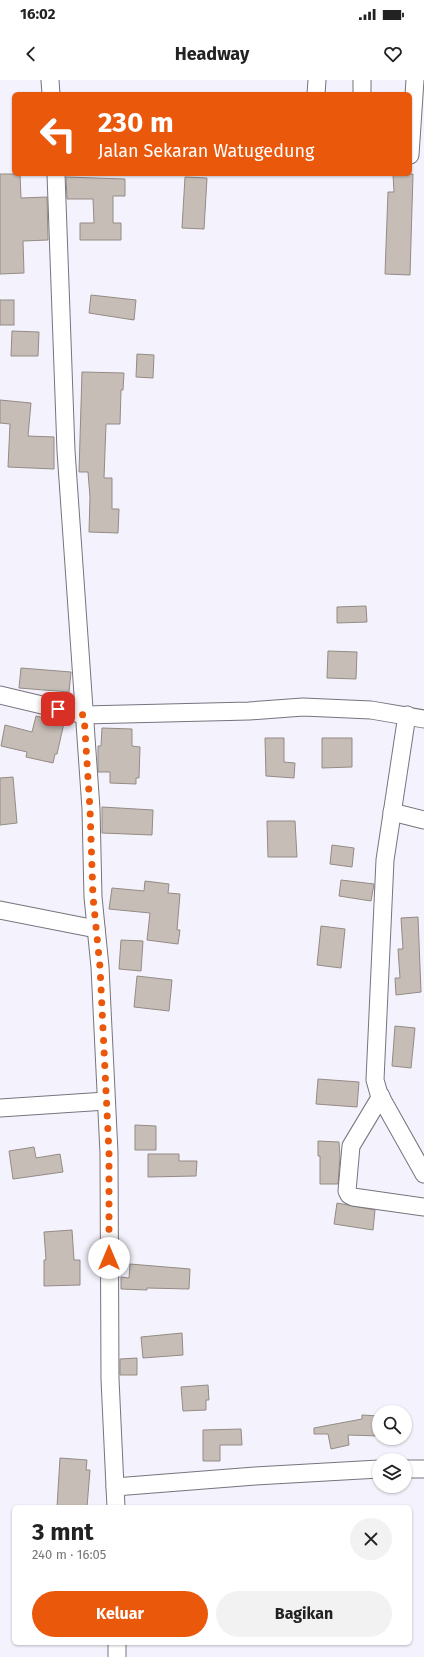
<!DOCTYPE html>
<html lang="id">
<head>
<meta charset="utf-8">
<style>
	:root { --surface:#fff; --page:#f2f2f2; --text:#222; --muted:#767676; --accent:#ea580c }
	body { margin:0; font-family:"Fira Sans",sans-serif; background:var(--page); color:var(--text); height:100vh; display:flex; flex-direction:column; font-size:15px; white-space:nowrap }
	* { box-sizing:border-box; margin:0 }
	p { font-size:13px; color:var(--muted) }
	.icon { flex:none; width:22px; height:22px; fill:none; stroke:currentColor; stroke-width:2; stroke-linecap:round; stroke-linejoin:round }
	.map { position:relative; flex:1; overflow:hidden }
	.drawer { position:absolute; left:12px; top:1425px; width:400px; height:140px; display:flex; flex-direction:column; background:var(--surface); border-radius:6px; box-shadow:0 1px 3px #0004 }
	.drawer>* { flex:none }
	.guide { position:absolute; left:12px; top:12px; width:400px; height:84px; border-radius:6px; box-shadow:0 1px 3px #0004; background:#ea580c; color:#fff; overflow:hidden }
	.fabs { position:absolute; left:372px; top:1325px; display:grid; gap:8px }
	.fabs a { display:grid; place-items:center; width:40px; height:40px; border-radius:50%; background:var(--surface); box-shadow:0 1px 3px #0004; font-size:20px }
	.pin { position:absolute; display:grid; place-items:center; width:34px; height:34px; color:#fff; margin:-17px; border-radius:8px; box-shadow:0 2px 6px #0006 }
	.me { position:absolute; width:44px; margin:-22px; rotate:0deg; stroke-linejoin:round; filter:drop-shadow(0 0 3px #0008) }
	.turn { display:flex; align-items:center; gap:14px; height:84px; padding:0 20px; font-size:18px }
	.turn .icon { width:52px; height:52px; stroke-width:2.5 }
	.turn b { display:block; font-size:28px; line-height:34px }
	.round { display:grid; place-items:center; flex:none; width:42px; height:42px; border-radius:21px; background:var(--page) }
	.headline { display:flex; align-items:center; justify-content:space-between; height:68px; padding:0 20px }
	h1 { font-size:24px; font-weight:700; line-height:30px }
	.action { display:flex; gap:8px; margin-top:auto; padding:8px 20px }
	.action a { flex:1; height:46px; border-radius:24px; background:var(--accent); color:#fff; font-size:16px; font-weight:700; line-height:46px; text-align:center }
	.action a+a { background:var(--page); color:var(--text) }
	.status { display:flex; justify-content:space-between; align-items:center; height:28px; padding:0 20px; background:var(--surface); direction:ltr }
	.status svg { height:11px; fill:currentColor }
	header { display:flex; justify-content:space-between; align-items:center; height:52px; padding:0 20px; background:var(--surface); font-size:18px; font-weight:700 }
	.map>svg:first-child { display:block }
</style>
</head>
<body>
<div class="status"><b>16:02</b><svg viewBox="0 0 49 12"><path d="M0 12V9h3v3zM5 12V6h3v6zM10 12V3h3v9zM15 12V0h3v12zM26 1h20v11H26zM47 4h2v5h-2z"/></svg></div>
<header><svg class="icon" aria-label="back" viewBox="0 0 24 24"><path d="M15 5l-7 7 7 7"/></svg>Headway<svg class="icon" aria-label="heart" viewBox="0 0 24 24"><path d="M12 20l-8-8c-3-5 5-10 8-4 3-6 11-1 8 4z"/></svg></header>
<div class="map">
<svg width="424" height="1577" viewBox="0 0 424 1577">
	<rect width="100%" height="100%" fill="#f4f2fc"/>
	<g fill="#c6bdb7" stroke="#948b85">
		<polygon points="0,94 20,94 21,118 47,117 48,160 23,161 24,193 0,194"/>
		<polygon points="393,94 413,94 410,195 385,194 388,112 394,112"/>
		<polygon points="66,97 125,99 125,116 113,116 113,143 121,143 121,160 80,160 80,143 94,143 93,119 67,119"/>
		<polygon points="185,97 207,98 204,149 182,148"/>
		<polygon points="91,215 136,220 134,240 89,233"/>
		<rect x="0" y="220" width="14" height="25"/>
		<polygon points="12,251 39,252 38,276 11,276"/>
		<polygon points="137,274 154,275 153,298 136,297"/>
		<polygon points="82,292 124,293 123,310 121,310 120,344 106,344 104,398 112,398 112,429 119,429 118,453 89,452 90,417 88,392 79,392"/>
		<polygon points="0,320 31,323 28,356 54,357 54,389 8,387 10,344 0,343"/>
		<polygon points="366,526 367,542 337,543 337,527"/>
		<polygon points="328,571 357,572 356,599 327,598"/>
		<polygon points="21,588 71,592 69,612 19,608"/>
		<polygon points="36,636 64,643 57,674 55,674 53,683 26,677 27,672 1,666 5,645 32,652"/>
		<polygon points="102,648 132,649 132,666 140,667 139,698 136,698 136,704 110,703 110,692 98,692 98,666 101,666"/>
		<polygon points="265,658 284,658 284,682 295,683 294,698 266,696"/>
		<polygon points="322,658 352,658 352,687 322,688"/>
		<polygon points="13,697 17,743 0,745 0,698"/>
		<polygon points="102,727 153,730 152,755 102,753"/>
		<polygon points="267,741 295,741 297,777 268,777"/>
		<polygon points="332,765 354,768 352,787 330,784"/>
		<polygon points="341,800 374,804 371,821 339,816"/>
		<polygon points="145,801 169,804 168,813 180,814 177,850 180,850 178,864 147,860 150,833 109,829 112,808 144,811"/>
		<polygon points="418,837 421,912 396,915 395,898 400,898 398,869 403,869 401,838"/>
		<polygon points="321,846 345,849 341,888 317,885"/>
		<polygon points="121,860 143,861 141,891 119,889"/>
		<polygon points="137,896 172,900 169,931 134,927"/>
		<polygon points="395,946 415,948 411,988 392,986"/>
		<polygon points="318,999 359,1002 357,1027 316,1024"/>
		<polygon points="135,1045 156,1046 156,1070 135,1070"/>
		<polygon points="318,1061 339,1062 340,1077 338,1104 320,1104 320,1076 318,1076"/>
		<polygon points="34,1067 36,1078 60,1074 63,1092 13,1099 9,1071"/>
		<polygon points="148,1074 179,1074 179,1081 197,1081 196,1096 148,1097"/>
		<polygon points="337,1123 375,1130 373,1150 334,1144"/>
		<polygon points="72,1150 74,1180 80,1180 80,1205 44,1206 44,1180 46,1180 44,1152"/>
		<polygon points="130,1184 190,1189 189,1209 147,1208 147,1210 121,1209 121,1197 129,1198"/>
		<polygon points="182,1253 183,1275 143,1278 141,1257"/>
		<polygon points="137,1278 137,1295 120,1295 120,1279"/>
		<polygon points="208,1305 209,1320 206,1320 206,1330 183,1331 181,1307"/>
		<polygon points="362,1335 379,1336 379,1356 348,1355 349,1365 331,1369 328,1354 314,1354 314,1348 362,1339"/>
		<polygon points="241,1349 242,1365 220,1365 220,1381 203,1381 203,1350"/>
		<polygon points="60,1378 87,1380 86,1390 90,1390 87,1427 57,1427"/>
	</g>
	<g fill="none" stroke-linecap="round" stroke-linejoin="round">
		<defs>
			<g id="minor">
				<polyline points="50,0 51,14"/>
				<polyline points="316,14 317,0"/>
				<polyline points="362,14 362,0"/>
				<polyline points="410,75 415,0"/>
				<polyline points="56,94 66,371 91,729 93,817 100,887 109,1073 110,1299 115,1407"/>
				<polyline points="0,615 84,635 249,631 303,627 371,630 424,639"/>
				<polyline points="407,635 385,780 375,1000 379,1014 424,1094"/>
				<polyline points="392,732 424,740"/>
				<polyline points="0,830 96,849"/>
				<polyline points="381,1016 351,1066 347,1111 349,1115 353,1117 424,1127"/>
				<polyline points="0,1028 106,1021"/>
				<polyline points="405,1389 424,1389"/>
				<polyline points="116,1427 115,1407 255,1396 379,1389"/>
				<polyline points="117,1577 117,1563"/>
			</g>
		</defs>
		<use href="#minor" stroke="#76747d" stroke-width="19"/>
		<use href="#minor" stroke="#fff" stroke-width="17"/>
	</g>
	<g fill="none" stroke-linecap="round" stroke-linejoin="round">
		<polyline stroke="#ea580c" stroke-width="7" stroke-dasharray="0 12.6" points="58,629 84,635 90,729 93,817 100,887 109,1073 109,1178"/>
	</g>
</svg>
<div class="fabs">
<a><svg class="icon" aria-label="search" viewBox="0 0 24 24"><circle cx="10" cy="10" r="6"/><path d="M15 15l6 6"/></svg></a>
<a><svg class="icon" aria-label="layers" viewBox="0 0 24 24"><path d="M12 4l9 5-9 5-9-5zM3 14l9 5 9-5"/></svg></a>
</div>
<div class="pin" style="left:58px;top:629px;background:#d93025"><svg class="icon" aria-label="arrive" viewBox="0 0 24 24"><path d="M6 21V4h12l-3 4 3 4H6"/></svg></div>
<svg class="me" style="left:109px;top:1178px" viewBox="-20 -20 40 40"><circle r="19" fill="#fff"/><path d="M0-13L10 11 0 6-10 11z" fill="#ea580c"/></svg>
<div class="guide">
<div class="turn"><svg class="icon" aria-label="left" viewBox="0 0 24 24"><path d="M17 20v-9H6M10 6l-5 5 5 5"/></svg><div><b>230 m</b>Jalan Sekaran Watugedung</div></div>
</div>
<section class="drawer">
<div class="headline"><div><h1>3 mnt</h1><p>240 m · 16:05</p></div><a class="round"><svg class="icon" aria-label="close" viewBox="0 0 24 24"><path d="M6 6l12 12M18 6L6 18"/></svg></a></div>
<div class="action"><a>Keluar</a><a>Bagikan</a></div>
</section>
</div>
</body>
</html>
